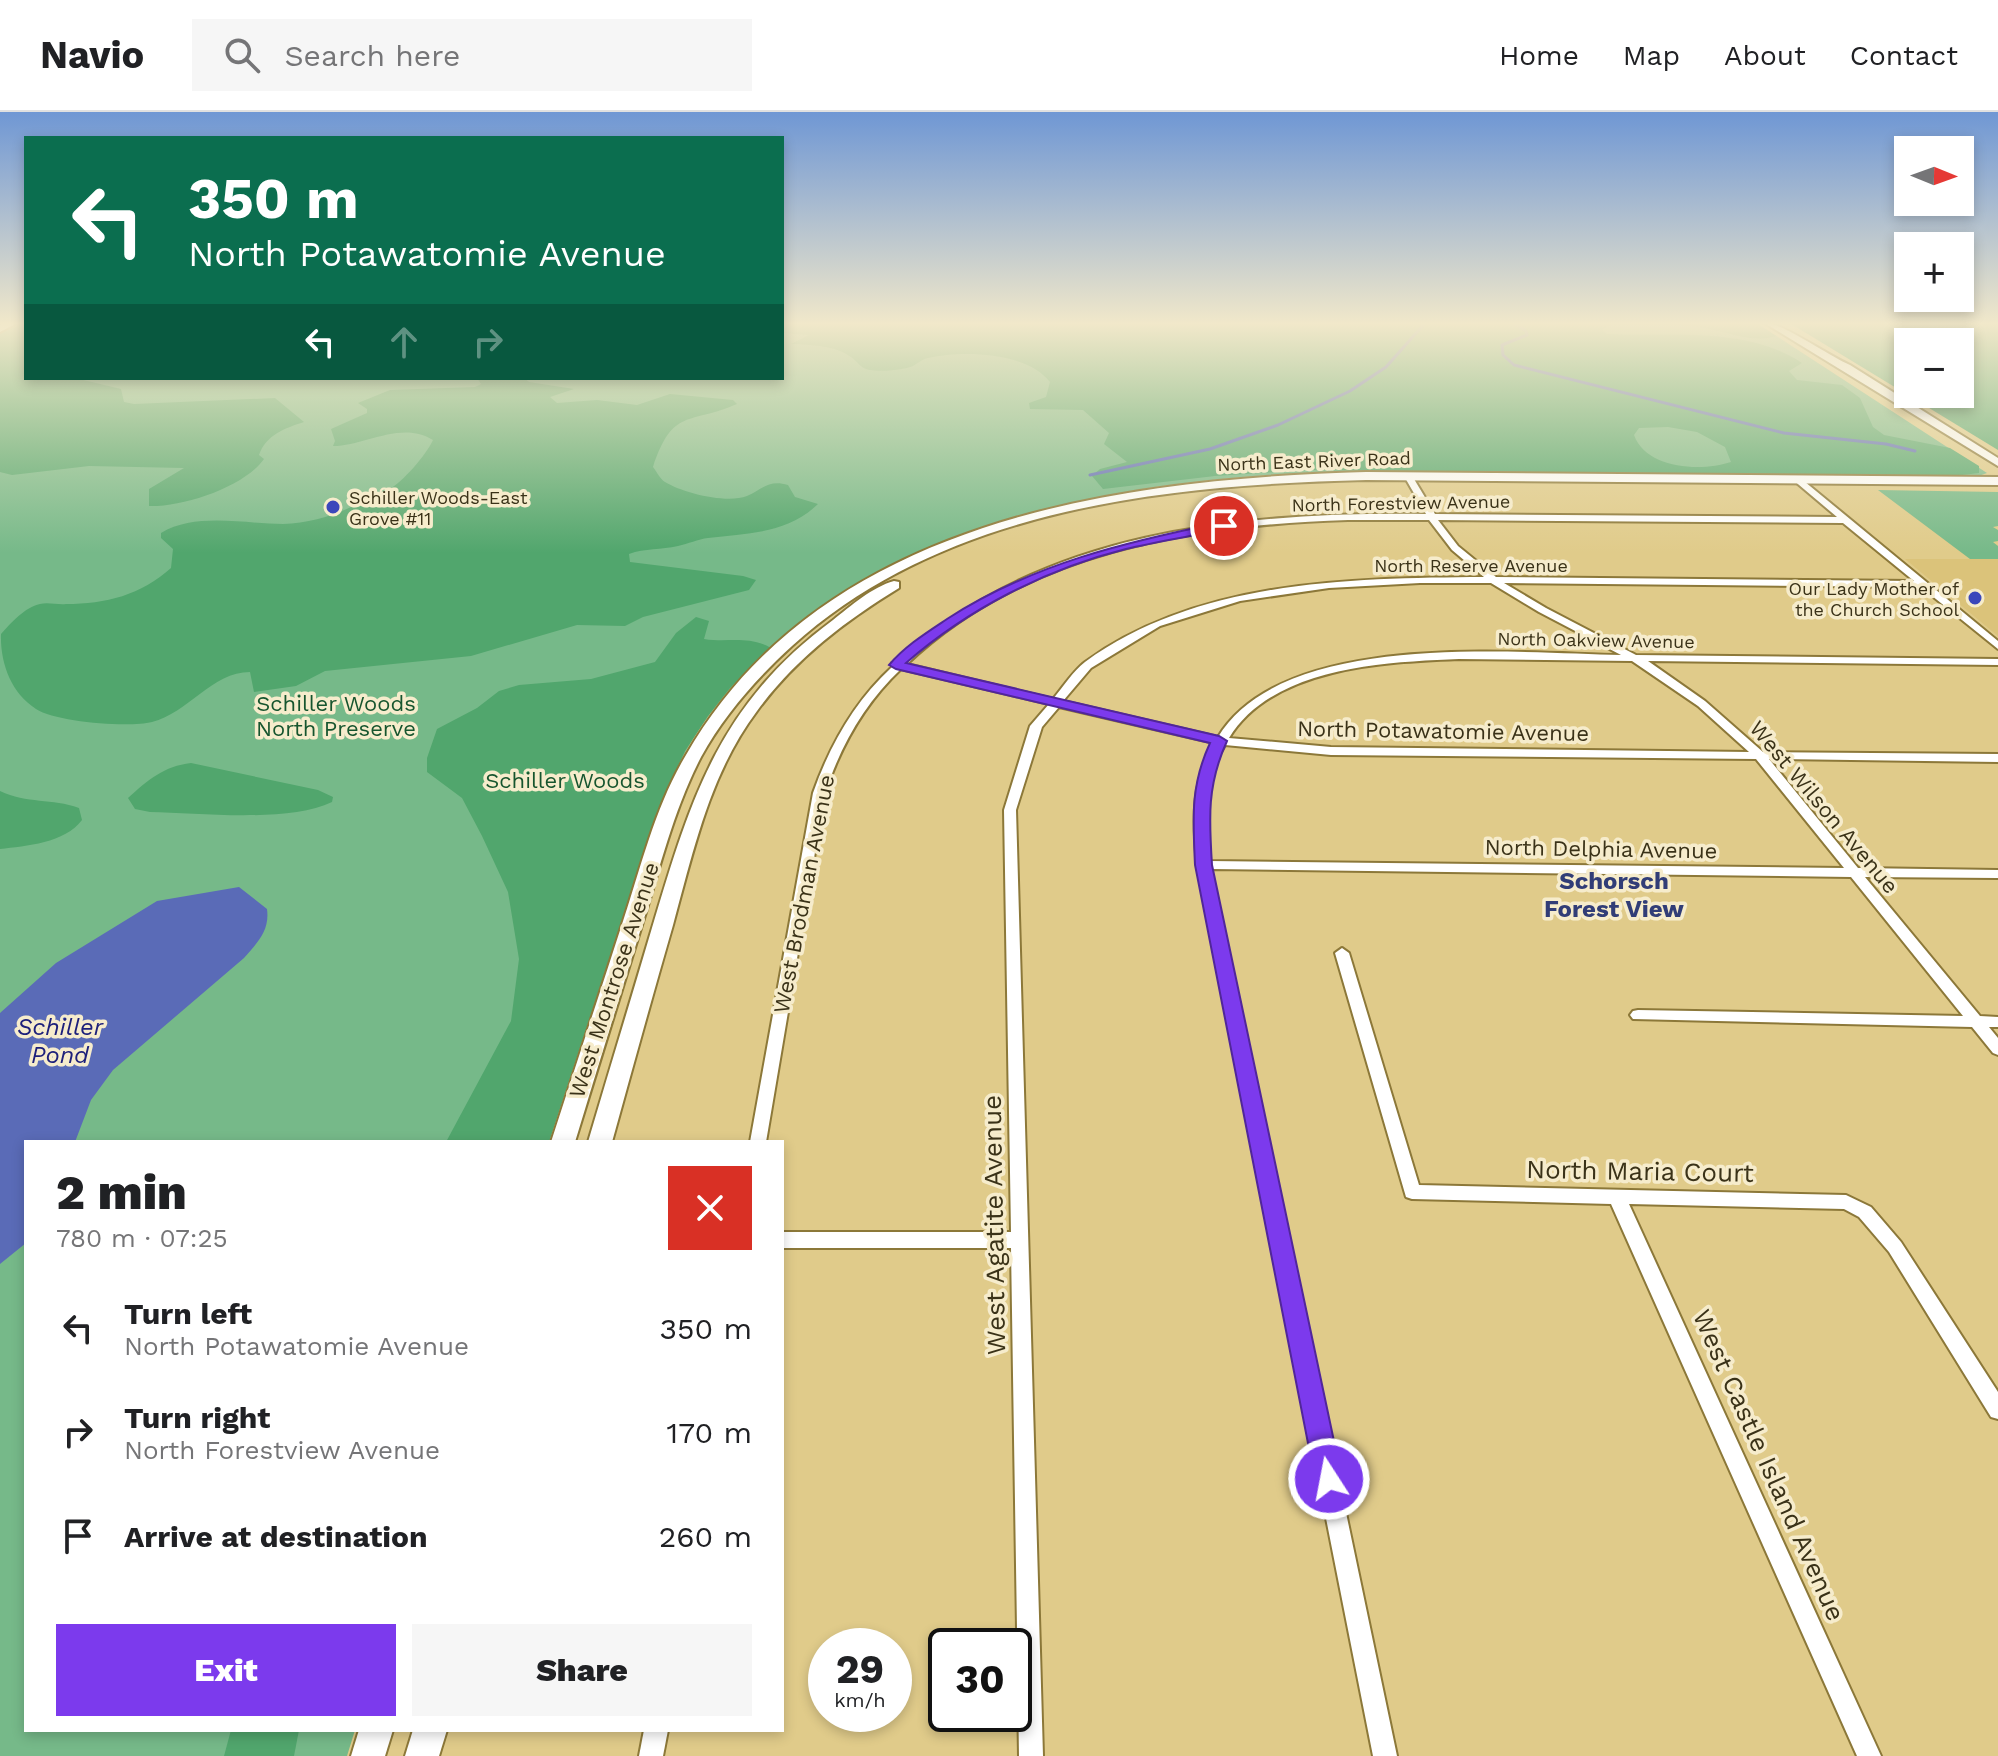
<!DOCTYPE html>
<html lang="en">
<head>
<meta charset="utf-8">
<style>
	:root { --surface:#fff; --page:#f6f6f6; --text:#202124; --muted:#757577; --line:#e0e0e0; --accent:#7c3aed }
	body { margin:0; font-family:"Work Sans",sans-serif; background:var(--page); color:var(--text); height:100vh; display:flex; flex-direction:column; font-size:30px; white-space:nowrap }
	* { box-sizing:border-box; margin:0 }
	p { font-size:26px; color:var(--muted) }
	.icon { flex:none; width:44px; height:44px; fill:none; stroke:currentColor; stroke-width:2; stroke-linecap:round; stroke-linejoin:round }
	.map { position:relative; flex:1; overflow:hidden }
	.drawer { position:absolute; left:24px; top:1028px; width:760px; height:592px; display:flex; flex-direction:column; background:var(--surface); border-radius:0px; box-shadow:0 4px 12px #0003 }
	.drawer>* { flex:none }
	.banner { position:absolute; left:24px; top:24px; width:760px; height:244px; border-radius:0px; box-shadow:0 4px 12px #0003; background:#0b6e4f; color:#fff; overflow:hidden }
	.needle { width:52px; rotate:91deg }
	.fabs { position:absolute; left:1894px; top:24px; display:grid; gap:16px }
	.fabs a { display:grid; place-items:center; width:80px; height:80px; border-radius:0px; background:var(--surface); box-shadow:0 4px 12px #0003; font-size:40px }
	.speed { position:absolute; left:808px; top:1516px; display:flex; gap:16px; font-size:40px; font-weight:700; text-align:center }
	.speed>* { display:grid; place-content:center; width:104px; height:104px; border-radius:50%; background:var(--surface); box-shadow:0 4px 12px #0003; line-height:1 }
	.speed small { font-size:20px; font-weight:400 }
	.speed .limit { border:4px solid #111; border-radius:12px; background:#fff; color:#111 }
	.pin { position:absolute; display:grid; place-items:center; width:68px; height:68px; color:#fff; margin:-34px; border:4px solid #fff; border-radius:50%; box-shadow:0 2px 8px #0007 }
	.me { position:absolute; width:88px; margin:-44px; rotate:349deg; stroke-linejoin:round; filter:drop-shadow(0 0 6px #0008) }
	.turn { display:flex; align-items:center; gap:28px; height:168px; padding:0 32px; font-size:36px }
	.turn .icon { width:104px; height:104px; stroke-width:2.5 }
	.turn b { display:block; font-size:56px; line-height:68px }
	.lanes { display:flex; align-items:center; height:76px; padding:0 32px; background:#0003; justify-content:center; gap:40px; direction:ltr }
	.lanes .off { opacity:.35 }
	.round { display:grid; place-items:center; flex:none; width:84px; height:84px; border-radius:0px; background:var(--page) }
	.summary { display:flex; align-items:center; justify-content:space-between; height:136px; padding:0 32px }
	h1 { font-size:48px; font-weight:800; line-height:60px }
	.button { display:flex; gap:16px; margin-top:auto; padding:16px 32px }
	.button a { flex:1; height:92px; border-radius:0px; background:var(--accent); color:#fff; font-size:32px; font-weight:800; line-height:92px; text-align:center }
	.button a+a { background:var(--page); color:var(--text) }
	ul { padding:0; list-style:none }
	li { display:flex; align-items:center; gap:24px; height:104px; padding:0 32px }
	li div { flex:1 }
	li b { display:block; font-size:30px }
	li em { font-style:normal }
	header { display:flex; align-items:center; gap:48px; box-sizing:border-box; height:112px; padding:0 40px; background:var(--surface); border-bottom:2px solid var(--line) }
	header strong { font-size:38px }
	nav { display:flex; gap:44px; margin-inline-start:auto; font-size:28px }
	.search { width:560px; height:72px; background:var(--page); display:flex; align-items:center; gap:20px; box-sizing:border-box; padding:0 28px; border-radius:0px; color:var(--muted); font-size:30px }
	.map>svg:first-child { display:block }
</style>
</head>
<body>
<header>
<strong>Navio</strong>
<div class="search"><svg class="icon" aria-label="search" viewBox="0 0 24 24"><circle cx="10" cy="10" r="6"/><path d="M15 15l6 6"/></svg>Search here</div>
<nav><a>Home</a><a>Map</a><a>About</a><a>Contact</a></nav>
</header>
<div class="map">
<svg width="1998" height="1644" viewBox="0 0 1998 1644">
	<rect width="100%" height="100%" fill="#e0cb8a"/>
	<polygon fill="#dbc37a" points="1905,447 1998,447 1998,524"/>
	<g fill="#76b989">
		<path d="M 21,210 L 26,210 L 26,266 L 782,266 L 782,210 L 1755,210 L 1987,361 L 1973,366 C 1832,365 1691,364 1550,363 C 1458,362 1364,356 1271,363 C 1069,376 837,430 710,602 C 666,660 647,731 625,799 C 599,876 574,953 549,1030 L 26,1030 L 26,1618 L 355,1618 L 347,1644 L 0,1644 L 0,220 Z"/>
		<polygon points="1878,378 1998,380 1998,414 1993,415 1998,418 1998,429 1993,430 1998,434 1998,447 1970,447"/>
	</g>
	<g fill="#51a66d" fill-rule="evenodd">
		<path d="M 26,210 L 26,266 L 75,266 L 121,277 L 124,290 L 134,292 L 275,286 L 304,310 C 285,316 266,323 259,343 L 264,347 C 244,375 183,395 149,394 L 149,377 L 184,356 L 89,354 L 12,363 L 0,360 L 0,222 Z"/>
		<path d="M 782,210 L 1755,210 L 1776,224 C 1755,231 1735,222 1714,218 C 1692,214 1618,203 1602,218 L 1607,222 C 1671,225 1746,214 1802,251 L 1789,259 L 1797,268 L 1842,273 L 1860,286 L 1873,315 L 1884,323 L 1950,336 L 1979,354 L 1979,361 L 1954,364 L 1309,358 L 1215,364 L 1103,377 L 1092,364 L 1100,357 L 1127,350 L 1104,332 L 1109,321 L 1083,298 L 1030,297 L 1029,291 L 1046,285 L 1050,270 C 1027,240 963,238 928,246 C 922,247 917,252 913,254 C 904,258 880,260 870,258 C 861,257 858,250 851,245 C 835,233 810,233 791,232 L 809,223 L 782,221 ZM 1668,315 L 1697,320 L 1725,335 L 1731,350 C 1701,360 1646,357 1634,323 L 1639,316 Z"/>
		<path d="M 1788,210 L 1998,210 L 1998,338 ZM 1960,230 L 1960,282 L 1908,282 L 1908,230 Z"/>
		<path d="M 477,266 L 524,266 L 529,270 L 574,277 L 550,285 L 557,291 L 597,288 L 637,293 L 670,282 L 733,288 L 737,292 C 689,313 673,295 653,355 C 657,360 660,367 665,370 C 683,381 727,392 747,384 C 763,377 769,367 788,373 L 795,385 L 818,392 C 787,422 748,421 708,426 C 698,427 688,432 678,434 C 661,438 645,436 629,442 L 630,450 L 743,464 L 756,468 L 749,478 L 643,505 L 625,514 L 577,513 L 471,544 L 325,559 L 296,574 L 254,580 L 250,560 C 212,560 188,601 152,610 C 128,616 56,610 36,597 C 11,581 0,551 1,522 C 11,511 25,495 40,492 C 48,490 58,493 66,492 C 106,492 141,483 171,456 L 173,437 L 161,426 L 161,421 C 196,400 245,412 283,412 C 315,411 344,400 371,385 C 376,382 383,381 388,378 C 403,370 426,343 433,328 C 402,308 364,334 333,334 L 335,329 L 331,317 L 367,301 L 367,297 L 358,291 L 390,278 L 475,275 L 481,272 Z"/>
		<path d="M 696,505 L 709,509 L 704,527 C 728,531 748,523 771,536 L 730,576 L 708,604 L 685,639 L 660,693 L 549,1030 L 446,1030 L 511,909 L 519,847 L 508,780 L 482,724 L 462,686 L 427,660 L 427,646 L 437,617 L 477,596 L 499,579 L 519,573 L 591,567 L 655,550 L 676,521 Z"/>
		<path d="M 191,651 L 318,678 L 333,685 L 332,690 C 288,711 200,701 150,700 L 135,697 L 128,686 C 148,668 164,654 191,651 Z"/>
		<path d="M 0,679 C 27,692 52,686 79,696 L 82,708 C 65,731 26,734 0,737 Z"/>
		<polygon points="231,1618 299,1618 294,1644 224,1644"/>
	</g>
	<path fill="#5a6bb7" d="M 239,775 L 267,797 C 270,819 257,831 244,846 L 113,958 L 91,988 L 75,1030 L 26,1030 L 26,1131 L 0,1152 L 0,901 L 56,851 L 157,789 Z"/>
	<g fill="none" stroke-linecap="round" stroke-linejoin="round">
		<g stroke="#5a6bb7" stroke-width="3">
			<polyline points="1511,210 1526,219 1527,223 1502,233 1503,243 1514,253 1784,321 1886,332 1915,339"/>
			<polyline points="1090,363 1210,337 1278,313 1350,279 1386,255 1426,210"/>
		</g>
		<defs>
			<g id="street">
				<path d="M 1405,362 L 1411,362 L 1435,402 L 1837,405 L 1792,367 L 1799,365 L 1998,529 L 1998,537 L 1921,475 L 1504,471 L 1546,496 L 1636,543 L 1998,547 L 1998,553 L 1648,549 L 1705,589 L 1763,640 L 1998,642 L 1998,650 L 1769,647 L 1858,756 L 1998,758 L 1998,766 L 1865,765 L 1980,904 L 1998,905 L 1998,915 L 1989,915 L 1998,926 L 1998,943 L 1993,941 L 1972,915 L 1633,907 L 1630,903 L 1633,899 L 1638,898 L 1963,904 L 1851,765 L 1211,757 L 1397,1644 L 1373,1644 L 1197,753 C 1193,710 1191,670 1214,631 L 1059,595 L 1042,615 L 1016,698 L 1043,1644 L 1019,1644 L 1011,1136 L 782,1136 L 782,1120 L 1011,1120 L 1004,698 L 1030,614 L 1049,592 L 901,557 C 864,592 841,633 825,681 L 766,1030 L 750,1030 L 813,681 C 830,633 854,590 892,555 L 892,551 L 897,550 C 1039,418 1241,400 1426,402 L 1404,364 ZM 1348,408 L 1429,408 L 1452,438 L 1484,465 C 1350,466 1198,468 1085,550 C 1073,559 1063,575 1053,587 L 907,552 C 1025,440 1191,413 1348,408 ZM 1438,408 L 1843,411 L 1914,469 L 1496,465 L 1458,434 ZM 1420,471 L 1491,471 L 1539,500 L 1621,543 C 1511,541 1283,518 1218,625 L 1063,589 L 1091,556 L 1160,514 L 1240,489 L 1329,476 ZM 1459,547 L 1632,549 L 1698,594 L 1749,640 L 1331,635 L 1229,626 C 1272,555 1385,550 1459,547 ZM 1225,633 L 1331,643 L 1756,647 L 1844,756 L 1210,749 C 1205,709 1203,669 1225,633 Z"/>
				<polygon points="1342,836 1349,841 1419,1073 1846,1083 1871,1095 1901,1130 1998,1280 1998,1307 1991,1305 1889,1140 1859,1105 1844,1097 1629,1092 1881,1644 1857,1644 1611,1092 1412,1087 1406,1085 1335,841"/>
				<polygon points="644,1618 668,1618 663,1644 639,1644"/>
			</g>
			<g id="secondary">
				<path d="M 1763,210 C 1781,210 1827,243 1850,253 L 1998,346 L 1998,354 Z"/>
				<path d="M 1366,360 L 1998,365 L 1998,373 L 1366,368 C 1167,373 946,395 792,534 C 757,566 724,603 701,645 C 674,697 660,755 643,810 C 620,884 597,957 575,1030 L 551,1030 C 575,955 600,881 624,806 C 642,751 656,693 686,643 C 822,407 1118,367 1366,360 Z"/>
				<path d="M 894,469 L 899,470 L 899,476 C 845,509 795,547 757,599 C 710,661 693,740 673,813 C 652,885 632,958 612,1030 L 588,1030 C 608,962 629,894 649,826 C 689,693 715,595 833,508 C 851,494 872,475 894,469 Z"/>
				<polygon points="359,1618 393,1618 385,1644 351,1644"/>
				<polygon points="413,1618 447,1618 439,1644 405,1644"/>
			</g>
			<polygon id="primary" points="5,210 19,210 0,220 0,213"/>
		</defs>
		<use href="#street" stroke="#8c7839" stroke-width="4"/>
		<use href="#secondary" stroke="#8c7839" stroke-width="4"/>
		<use href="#primary" stroke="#8c7839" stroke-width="4"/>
		<use href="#street" fill="#fff" fill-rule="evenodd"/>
		<use href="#secondary" fill="#fff" fill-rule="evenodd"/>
		<use href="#primary" fill="#fff" fill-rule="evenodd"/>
	</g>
	<linearGradient id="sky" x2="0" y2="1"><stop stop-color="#6f97d4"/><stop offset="0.48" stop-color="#f1e8ca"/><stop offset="1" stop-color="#f1e8ca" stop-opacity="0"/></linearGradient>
	<rect width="1998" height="441" fill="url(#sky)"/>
	<path fill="#7c3aed" stroke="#51269a" stroke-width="2" d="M 1224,410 L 1228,411 L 1228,416 C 1194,424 1160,429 1126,437 C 1046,457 968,497 906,551 L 1219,624 L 1227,629 C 1207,673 1209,706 1212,753 L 1342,1367 L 1338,1377 L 1329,1381 L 1319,1377 L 1315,1367 L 1195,753 C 1193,707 1190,674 1210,631 L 896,557 L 889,553 C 905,534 926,521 947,507 C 1032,452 1125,430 1224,410 Z"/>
	<g fill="#3b47bb" stroke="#f6eccc" stroke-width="3">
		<circle cx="333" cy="395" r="8"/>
		<circle cx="1975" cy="486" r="8"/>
	</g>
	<g text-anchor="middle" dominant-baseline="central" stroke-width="7" stroke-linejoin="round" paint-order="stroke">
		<g font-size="18" fill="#3a3218" stroke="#f6eccc">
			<text transform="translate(1314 349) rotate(-2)">North East River Road</text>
			<text transform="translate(1401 391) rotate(-1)">North Forestview Avenue</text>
			<text x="1471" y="453">North Reserve Avenue</text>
			<text transform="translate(1596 528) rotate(1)">North Oakview Avenue</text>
		</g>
		<g font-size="18" fill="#3a3218" stroke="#f6eccc" text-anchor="start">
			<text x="349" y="385">Schiller Woods-East<tspan x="349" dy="21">Grove #11</tspan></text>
			<text x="1959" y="476" text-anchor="end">Our Lady Mother of<tspan x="1959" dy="21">the Church School</tspan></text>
		</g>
		<g font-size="22" fill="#16552e" stroke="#f6eccc">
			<text x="336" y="591">Schiller Woods<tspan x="336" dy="25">North Preserve</tspan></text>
			<text x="565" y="668">Schiller Woods</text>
		</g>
		<g font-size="22" fill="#3a3218" stroke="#f6eccc">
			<text transform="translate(1443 619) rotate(1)">North Potawatomie Avenue</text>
			<text transform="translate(1824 695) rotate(50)">West Wilson Avenue</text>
			<text transform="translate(1601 737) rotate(1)">North Delphia Avenue</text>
			<text transform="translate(804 782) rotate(-79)">West Brodman Avenue</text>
			<text transform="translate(614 868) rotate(-72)">West Montrose Avenue</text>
		</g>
		<g font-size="24" font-weight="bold" fill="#313d77" stroke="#f6eccc">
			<text x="1614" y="769">Schorsch<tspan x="1614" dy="28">Forest View</tspan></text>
		</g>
		<g font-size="24" font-style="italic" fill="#1d207b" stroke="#f6eccc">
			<text x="60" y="915">Schiller<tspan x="60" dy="28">Pond</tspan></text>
		</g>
		<g font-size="26" fill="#3a3218" stroke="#f6eccc">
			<text transform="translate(1640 1059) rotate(1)">North Maria Court</text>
			<text transform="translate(994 1113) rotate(-91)">West Agatite Avenue</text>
			<text transform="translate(1769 1353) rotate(66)">West Castle Island Avenue</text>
		</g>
	</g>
</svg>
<div class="fabs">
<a><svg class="needle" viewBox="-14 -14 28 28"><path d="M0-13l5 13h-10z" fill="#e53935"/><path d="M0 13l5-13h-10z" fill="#757577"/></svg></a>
<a>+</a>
<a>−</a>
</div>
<div class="speed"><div>29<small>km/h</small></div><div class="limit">30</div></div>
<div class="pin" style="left:1224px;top:414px;background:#d93025"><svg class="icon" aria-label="arrive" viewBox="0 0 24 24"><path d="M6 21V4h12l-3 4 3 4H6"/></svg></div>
<svg class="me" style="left:1329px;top:1367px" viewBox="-20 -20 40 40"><circle r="17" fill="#7c3aed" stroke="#fff" stroke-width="3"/><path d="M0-11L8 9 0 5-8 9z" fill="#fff"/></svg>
<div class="banner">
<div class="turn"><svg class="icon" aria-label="left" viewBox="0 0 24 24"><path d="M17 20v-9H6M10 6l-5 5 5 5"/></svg><div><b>350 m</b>North Potawatomie Avenue</div></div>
<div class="lanes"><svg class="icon" aria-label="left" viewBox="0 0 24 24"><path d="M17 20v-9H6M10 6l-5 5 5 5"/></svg><svg class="icon off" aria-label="ahead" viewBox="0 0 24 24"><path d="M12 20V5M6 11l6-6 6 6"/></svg><svg class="icon off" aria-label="right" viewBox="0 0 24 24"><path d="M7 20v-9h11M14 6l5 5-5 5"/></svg></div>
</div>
<section class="drawer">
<div class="summary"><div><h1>2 min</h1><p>780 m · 07:25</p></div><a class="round" style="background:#d93025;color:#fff"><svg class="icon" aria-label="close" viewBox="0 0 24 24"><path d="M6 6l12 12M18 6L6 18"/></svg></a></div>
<ul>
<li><svg class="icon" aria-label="left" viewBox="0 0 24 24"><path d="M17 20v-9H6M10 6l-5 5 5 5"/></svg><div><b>Turn left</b><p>North Potawatomie Avenue</p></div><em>350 m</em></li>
<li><svg class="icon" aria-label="right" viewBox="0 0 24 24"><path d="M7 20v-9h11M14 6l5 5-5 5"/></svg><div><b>Turn right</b><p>North Forestview Avenue</p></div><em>170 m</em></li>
<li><svg class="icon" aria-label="arrive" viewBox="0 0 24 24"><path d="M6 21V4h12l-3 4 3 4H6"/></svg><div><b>Arrive at destination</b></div><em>260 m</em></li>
</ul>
<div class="button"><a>Exit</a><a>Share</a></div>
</section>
</div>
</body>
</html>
